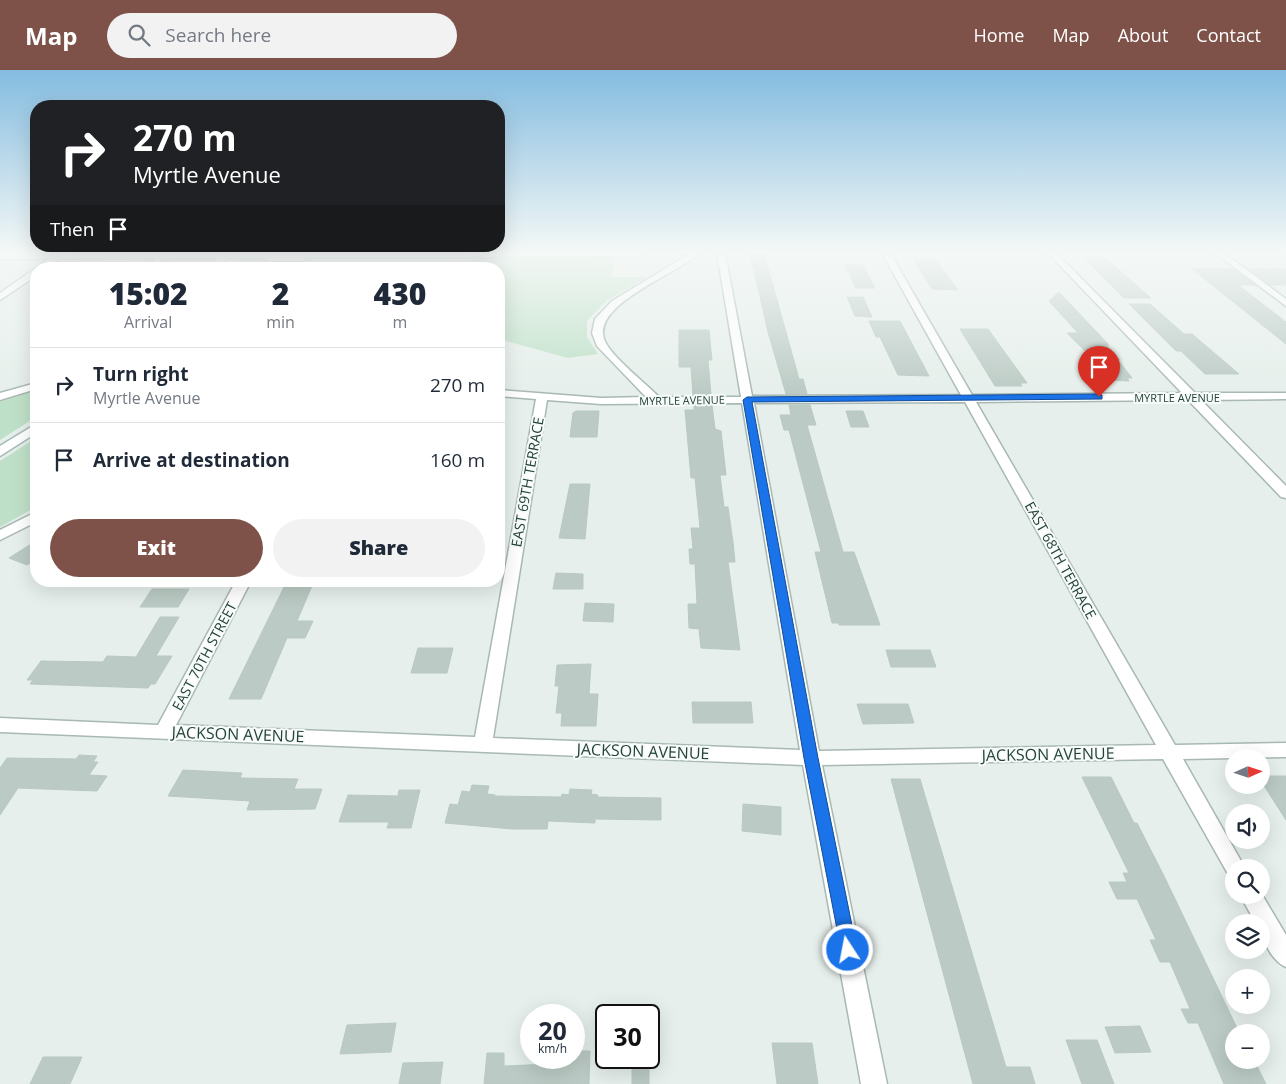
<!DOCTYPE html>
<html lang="en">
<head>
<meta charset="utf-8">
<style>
	:root { --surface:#fff; --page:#f2f2f3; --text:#1f2937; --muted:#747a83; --line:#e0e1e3; --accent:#7f5249 }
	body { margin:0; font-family:"Open Sans",sans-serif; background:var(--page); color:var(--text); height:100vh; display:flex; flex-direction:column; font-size:19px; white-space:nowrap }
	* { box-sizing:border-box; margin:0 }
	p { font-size:16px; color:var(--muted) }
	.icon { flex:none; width:28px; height:28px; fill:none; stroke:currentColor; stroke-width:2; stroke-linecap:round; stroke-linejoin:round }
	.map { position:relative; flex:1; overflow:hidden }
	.side { position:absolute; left:30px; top:192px; width:475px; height:325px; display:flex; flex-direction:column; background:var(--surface); border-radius:20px; box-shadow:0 5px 20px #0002 }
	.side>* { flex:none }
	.hud { position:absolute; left:30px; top:30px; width:475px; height:152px; border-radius:20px; box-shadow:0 5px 20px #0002; background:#202124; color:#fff; overflow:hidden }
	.needle { width:32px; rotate:87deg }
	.controls { position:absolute; left:1225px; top:679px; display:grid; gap:10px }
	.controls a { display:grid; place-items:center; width:45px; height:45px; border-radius:50%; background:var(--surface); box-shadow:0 5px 20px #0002; font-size:25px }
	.speed { position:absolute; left:520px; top:934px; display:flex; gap:10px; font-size:25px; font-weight:700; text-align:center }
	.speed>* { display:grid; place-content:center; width:65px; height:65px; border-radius:50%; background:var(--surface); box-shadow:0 5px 20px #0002; line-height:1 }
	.speed small { font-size:12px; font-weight:400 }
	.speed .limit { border:2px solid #111; border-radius:8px; background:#fff; color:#111 }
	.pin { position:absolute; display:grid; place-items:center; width:42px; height:42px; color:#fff; margin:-51px -21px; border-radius:50% 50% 50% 0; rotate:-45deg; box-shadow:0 0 5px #0007 }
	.pin .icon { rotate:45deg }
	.me { position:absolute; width:55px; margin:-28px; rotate:349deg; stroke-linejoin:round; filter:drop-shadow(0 0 4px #0008) }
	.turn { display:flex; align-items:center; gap:18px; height:105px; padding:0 20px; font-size:22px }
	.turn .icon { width:65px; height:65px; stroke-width:2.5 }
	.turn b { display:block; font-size:35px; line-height:42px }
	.then { display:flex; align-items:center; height:48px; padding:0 20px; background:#0003; gap:10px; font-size:19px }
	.eta { display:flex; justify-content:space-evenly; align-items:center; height:85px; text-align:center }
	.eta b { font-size:30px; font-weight:800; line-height:35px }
	.cta { display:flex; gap:10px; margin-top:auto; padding:10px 20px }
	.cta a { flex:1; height:58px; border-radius:30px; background:var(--accent); color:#fff; font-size:20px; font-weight:800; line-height:58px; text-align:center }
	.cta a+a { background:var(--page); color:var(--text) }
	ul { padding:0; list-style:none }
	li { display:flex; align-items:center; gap:15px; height:75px; padding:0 20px; border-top:1px solid var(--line) }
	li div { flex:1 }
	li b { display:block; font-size:19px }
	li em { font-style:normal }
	header { display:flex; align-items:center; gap:30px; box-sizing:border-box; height:70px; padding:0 25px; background:var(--accent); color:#fff }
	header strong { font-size:24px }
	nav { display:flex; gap:28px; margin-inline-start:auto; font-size:18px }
	.search { width:350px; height:45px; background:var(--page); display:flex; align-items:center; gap:12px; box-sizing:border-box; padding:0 18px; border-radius:28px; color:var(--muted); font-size:19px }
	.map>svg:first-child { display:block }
</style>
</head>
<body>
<header>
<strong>Map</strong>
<div class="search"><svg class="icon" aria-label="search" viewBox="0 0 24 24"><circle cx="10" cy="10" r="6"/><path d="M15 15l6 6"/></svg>Search here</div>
<nav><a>Home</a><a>Map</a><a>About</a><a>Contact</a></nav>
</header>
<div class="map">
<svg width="1286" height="1014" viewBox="0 0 1286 1014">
	<rect width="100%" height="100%" fill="#e6efeb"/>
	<g fill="#d4dfda">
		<polygon points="243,186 316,186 306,199 226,199"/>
		<polygon points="151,187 209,188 210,190 204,199 137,199"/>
	</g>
	<g fill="#bfe0c8">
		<polygon points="615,185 612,207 647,207 607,230 587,251 587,267 598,284 568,288 499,269 499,199 467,199 473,186"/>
		<polygon points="36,320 36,347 0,370 0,332"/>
		<polygon points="36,368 36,437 0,457 0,391"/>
	</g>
	<g fill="#bbcac4" stroke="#b8c9c2">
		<polygon points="750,183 764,183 799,309 803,309 807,324 786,324 768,262"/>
		<polygon points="1083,187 1104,187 1151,228 1124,228"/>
		<polygon points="913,189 935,189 958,220 932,219"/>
		<polygon points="845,195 863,195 875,218 856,218"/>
		<polygon points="1192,199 1233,199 1255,215 1238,215 1286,252 1286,274"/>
		<polygon points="1249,199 1286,199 1286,215 1270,215"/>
		<polygon points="1059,222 1109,275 1106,275 1120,290 1118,290 1132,308 1127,308 1129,311 1108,310 1094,290 1067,263 1078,263 1049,231"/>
		<polygon points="847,227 863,227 872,247 855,246"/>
		<polygon points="1129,234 1150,234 1184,264 1192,264 1239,304 1205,304 1181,281 1176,281"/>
		<polygon points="869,251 900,251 929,306 898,305 880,267 876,267"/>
		<polygon points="960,259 988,259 1027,313 1020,313 1022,316 995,316"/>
		<polygon points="679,260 709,260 712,290 708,290 711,325 693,325 691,297 679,297"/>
		<polygon points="694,335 712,335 715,359 721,361 726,405 720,405 724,437 728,437 733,472 735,492 728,492 740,580 701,578 699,559 689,558 688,534 697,534 695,494 690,494 689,479 693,479 691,458 700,458 695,408 691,408 685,340 694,340"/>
		<polygon points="789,335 810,335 816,355 807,355 843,482 854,482 880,555 839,555 839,553 832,553 815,482 821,482 789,360 784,360 780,345 791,345"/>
		<polygon points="576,341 599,341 597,367 570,367 573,343"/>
		<polygon points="846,341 863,341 869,357 851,357"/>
		<polygon points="570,414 590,414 585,469 559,468"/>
		<polygon points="36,471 36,489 27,495 9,488"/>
		<polygon points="556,503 583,504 583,519 553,519"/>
		<polygon points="287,511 314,511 297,551 313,551 305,568 287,568 261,629 229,629"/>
		<polygon points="152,519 189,519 178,537 140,537"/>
		<polygon points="585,533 614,534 613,552 583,551"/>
		<polygon points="160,547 179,547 156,586 172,586 155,614 151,614 148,618 30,614 33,610 27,610 41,591 103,592 107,586 136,587"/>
		<polygon points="418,578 453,578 447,603 411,603"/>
		<polygon points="886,580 930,580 936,597 891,597"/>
		<polygon points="591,594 589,624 598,624 596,656 561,656 562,643 556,643 559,616 555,616 557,595"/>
		<polygon points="692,632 751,632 753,653 693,653"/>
		<polygon points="857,634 908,634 914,653 863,654"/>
		<polygon points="79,685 97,686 93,692 98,692 89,705 107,706 97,721 18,718 0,745 0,698 7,688 76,689"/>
		<polygon points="183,700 242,703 240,708 298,709 294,719 322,719 315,739 247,740 250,731 168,726"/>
		<polygon points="1261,706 1286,706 1286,750 1261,711"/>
		<polygon points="1082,707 1111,707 1134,753 1137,753 1164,806 1239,962 1234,962 1234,994 1256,994 1266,1014 1224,1014 1198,953 1188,953 1181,939 1190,939 1170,892 1160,892 1150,870 1156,870 1137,829 1117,829 1109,812 1127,812 1123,803 1129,803"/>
		<polygon points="891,709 920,709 1006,997 1030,997 1035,1014 973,1014"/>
		<polygon points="472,715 489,716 487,724 495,725 495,726 561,727 562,724 569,725 570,719 592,720 591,724 598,725 597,727 661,728 661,750 595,749 595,753 548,751 547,759 512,759 445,753 450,734 458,735 462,721 470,722"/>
		<polygon points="399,720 420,720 411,758 387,758 389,752 339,752 348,725 398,726"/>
		<polygon points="743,734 781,737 781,765 742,761"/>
		<polygon points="396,953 391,982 340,984 347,955"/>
		<polygon points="1140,956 1151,982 1115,983 1105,957"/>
		<polygon points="1066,970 1097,970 1114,1014 1082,1014"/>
		<polygon points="772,973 812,973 818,1014 777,1014"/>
		<polygon points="574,981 590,981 589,1014 484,1014 487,983 504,983 504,996 551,994 551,988 574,988"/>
		<polygon points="43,987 82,987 70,1014 30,1014"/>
		<polygon points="443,992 440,1014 399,1014 403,993"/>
		<rect x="632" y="997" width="17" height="17"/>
	</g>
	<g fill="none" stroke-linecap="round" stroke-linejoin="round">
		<defs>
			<g id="service">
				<polygon points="162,183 165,185 158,193 214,194 217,196 214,198 150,196 150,194"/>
				<polygon points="304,183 309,184 302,191 269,191 266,189 269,187 300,187"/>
				<polygon points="247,194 250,196 248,199 241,199"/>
			</g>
			<g id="minor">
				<path d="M 691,183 L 700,183 C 680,203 582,237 607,275 C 616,290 645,313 659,327 L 741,327 L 717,183 L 725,183 L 752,326 L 961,325 L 882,183 L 890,183 L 972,325 L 1182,323 L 1048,183 L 1056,183 L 1195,323 L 1286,323 L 1286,329 L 1201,330 L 1286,416 L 1286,428 L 1281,427 L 1188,330 L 976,332 L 1175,675 L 1286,673 L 1286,687 L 1183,689 L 1245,798 L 1234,798 L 1234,807 L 1228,804 L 1163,689 L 822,695 L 887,1014 L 861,1014 L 803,695 L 0,662 L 0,648 L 158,655 L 236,511 L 251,511 L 176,655 L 475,667 L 536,329 L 499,326 L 499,320 L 601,328 L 646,327 L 597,276 L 592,263 L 595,249 L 612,231 ZM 547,330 L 601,334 L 742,333 L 800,680 L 493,668 ZM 965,332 L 1156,675 L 819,681 L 754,333 Z"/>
				<polygon points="1215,183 1224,183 1286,229 1286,236"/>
				<polygon points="56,184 63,186 46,199 36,199 36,206 0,230 0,223"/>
				<polygon points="36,313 36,319 0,330 0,323"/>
				<polygon points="36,442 36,452 0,470 0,460"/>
				<path d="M 1261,823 L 1286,865 L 1286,897 C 1271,891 1261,868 1261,852 L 1255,852 L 1240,825 L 1261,825 Z"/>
			</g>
			<polygon id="tertiary" points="0,183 225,183 229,185 225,188 0,189"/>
			<g id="secondary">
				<polygon points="222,183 643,183 639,186 227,188 217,199 208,199"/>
				<polygon points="36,354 36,363 0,386 0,376"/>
			</g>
		</defs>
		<use href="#service" stroke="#a8b8b2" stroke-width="3"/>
		<use href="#minor" stroke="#a8b8b2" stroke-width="3"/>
		<use href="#tertiary" stroke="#a8b8b2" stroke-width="3"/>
		<use href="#secondary" stroke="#a4bbb3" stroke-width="3"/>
		<use href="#service" fill="#fff" fill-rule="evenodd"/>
		<use href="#minor" fill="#fff" fill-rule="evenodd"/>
		<use href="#tertiary" fill="#fff" fill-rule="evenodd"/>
		<use href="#secondary" fill="#fff" fill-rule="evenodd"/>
	</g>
	<linearGradient id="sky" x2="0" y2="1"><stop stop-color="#84bce0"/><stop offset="0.56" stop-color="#f4f8f6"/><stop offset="1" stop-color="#f4f8f6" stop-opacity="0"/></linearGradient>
	<rect width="1286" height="324" fill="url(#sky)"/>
	<polygon fill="#1a73e8" stroke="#114b97" points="1099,324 1102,325 1102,329 752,332 818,688 857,880 854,885 848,888 842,885 804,688 743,330 747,327"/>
	<g text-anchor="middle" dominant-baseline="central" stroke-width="4" stroke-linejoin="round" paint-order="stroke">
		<g font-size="11" fill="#24423a" stroke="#f7fbf9">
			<text x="1177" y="327">MYRTLE AVENUE</text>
			<text transform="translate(682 330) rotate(-1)">MYRTLE AVENUE</text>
		</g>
		<g font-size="14" fill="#24423a" stroke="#f7fbf9">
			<text transform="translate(527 412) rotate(-80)">EAST 69TH TERRACE</text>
			<text transform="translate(1061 490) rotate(61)">EAST 68TH TERRACE</text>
			<text transform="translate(204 586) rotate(-62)">EAST 70TH STREET</text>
		</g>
		<g font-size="16" fill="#24423a" stroke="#f7fbf9">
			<text transform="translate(238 664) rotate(2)">JACKSON AVENUE</text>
			<text transform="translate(643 681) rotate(2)">JACKSON AVENUE</text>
			<text transform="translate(1048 684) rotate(-1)">JACKSON AVENUE</text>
		</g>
	</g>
</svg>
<div class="controls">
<a><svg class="needle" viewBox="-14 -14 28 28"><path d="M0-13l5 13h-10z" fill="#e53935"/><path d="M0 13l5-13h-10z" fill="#747a83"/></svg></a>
<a><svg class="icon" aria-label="sound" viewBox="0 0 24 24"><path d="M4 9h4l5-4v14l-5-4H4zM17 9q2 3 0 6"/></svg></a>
<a><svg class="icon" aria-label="search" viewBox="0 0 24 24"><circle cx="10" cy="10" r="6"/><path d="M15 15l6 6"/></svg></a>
<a><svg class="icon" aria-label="layers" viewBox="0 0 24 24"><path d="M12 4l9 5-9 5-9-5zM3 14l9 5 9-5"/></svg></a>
<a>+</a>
<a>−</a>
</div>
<div class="speed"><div>20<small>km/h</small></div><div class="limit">30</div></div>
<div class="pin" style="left:1099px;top:327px;background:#d93025"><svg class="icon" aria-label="arrive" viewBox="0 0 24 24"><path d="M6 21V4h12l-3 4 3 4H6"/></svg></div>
<svg class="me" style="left:848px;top:880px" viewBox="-20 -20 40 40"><circle r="17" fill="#1a73e8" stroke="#fff" stroke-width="3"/><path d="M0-11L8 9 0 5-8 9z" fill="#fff"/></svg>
<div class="hud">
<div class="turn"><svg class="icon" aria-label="right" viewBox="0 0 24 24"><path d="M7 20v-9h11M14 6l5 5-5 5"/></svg><div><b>270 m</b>Myrtle Avenue</div></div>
<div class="then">Then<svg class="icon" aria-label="arrive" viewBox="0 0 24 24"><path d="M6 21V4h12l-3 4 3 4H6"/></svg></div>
</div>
<section class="side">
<div class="eta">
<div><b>15:02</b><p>Arrival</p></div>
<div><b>2</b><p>min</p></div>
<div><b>430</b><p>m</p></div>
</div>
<ul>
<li><svg class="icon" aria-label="right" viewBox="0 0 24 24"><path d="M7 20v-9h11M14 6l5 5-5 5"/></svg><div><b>Turn right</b><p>Myrtle Avenue</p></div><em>270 m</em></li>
<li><svg class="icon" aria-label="arrive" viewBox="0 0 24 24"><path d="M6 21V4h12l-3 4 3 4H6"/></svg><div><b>Arrive at destination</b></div><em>160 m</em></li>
</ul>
<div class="cta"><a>Exit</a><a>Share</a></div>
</section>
</div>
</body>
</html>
